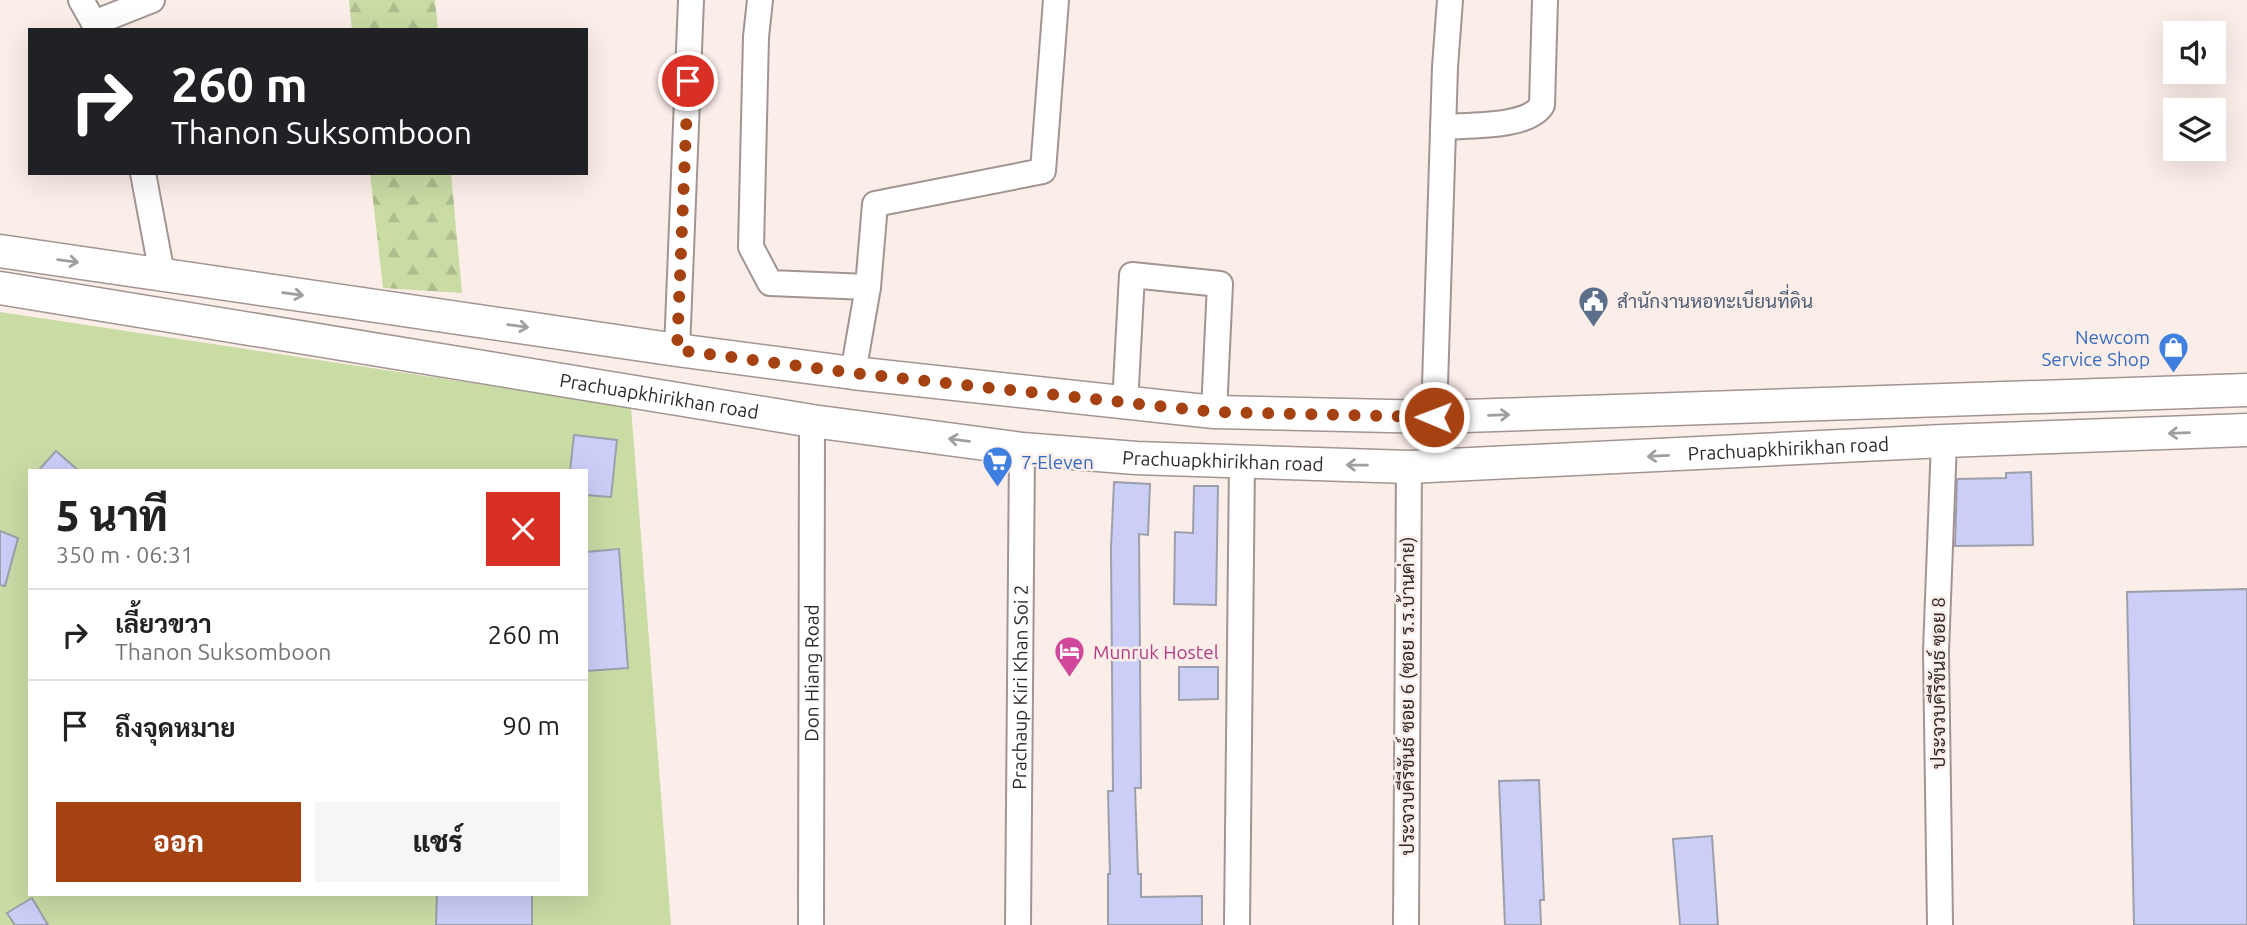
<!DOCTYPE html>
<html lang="th">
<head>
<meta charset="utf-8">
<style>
	:root { --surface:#fff; --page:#f6f6f6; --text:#222; --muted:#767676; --line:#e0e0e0; --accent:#a64212 }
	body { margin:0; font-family:Ubuntu,Sarabun,sans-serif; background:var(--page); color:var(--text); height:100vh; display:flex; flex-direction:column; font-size:26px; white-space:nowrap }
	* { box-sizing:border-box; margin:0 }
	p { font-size:23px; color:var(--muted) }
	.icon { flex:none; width:38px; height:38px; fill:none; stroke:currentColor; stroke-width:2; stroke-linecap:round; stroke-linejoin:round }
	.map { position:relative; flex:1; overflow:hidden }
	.side { position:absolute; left:28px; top:469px; width:560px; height:427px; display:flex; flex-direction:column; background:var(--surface); border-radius:0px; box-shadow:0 7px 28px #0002 }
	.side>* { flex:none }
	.top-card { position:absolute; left:28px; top:28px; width:560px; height:147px; border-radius:0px; box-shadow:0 7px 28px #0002; background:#202124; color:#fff; overflow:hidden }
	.controls { position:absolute; left:2163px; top:21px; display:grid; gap:14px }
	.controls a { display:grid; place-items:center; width:63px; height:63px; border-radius:0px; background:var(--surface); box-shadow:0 7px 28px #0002; font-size:35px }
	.pin { position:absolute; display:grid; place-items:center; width:60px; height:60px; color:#fff; margin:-30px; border:4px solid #fff; border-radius:50%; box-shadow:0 2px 7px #0007 }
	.me { position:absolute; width:77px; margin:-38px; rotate:271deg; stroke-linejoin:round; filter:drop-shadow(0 0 5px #0008) }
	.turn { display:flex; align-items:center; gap:24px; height:147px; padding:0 28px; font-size:32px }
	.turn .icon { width:91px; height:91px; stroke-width:2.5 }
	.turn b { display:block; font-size:49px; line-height:60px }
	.round { display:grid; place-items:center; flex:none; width:74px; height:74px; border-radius:0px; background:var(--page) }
	.summary { display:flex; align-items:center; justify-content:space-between; height:119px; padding:0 28px }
	h1 { font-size:42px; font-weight:800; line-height:52px }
	.action { display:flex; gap:14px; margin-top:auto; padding:14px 28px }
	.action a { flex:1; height:80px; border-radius:0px; background:var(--accent); color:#fff; font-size:28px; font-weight:800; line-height:80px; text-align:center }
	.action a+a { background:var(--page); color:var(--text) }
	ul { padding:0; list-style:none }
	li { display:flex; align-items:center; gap:21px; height:91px; padding:0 28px; border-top:2px solid var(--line) }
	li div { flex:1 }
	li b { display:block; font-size:26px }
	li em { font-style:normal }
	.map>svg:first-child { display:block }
</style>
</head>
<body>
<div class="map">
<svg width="2247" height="925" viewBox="0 0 2247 925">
	<defs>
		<pattern id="forest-firs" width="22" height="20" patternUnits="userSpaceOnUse" patternTransform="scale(1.75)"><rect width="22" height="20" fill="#c9dca4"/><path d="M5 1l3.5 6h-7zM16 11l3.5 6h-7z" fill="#adbd8d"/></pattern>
	</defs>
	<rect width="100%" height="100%" fill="#fbede8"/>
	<g fill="url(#forest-firs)">
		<polygon points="349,0 435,0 438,30 352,30"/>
		<polygon points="370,173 451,173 462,293 383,288"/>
	</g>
	<path fill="#c9dca4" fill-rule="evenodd" d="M 0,312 L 631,407 L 671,925 L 0,925 ZM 30,471 L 586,471 L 586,894 L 30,894 Z"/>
	<g fill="#cbcff8" stroke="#9d9faa" stroke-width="2">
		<polygon points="574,435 617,440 611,497 586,495 586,471 570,471"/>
		<polygon points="56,451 79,471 38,471"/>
		<polygon points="2031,472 2033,545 1955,546 1957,479 2006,478 2006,473"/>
		<polygon points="1114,482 1150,484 1148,535 1139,534 1141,788 1135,788 1138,874 1141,874 1141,897 1202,896 1202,925 1108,925 1108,874 1110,874 1108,791 1113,791 1111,549"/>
		<polygon points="1194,486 1218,486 1216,605 1174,604 1175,532 1193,533"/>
		<polygon points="0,531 18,538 5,586 0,585"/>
		<polygon points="619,549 628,668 586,671 586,552"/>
		<polygon points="2247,589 2247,925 2134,925 2127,592"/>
		<polygon points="1179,667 1218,667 1218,699 1179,700"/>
		<polygon points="1539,780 1544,900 1540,900 1541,925 1505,925 1499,781"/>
		<polygon points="1712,836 1718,925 1680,925 1673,839"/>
		<polygon points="437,894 532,894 532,925 436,925"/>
		<polygon points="32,898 48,925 15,925 7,913"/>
	</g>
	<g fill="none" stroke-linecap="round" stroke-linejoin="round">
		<defs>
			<g id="minor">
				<polyline points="81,0 98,30"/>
				<polyline points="760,0 756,37 751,247 770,283 868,287"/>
				<polyline points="94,23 152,0"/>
				<path d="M 1443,127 C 1468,125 1528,128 1542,105 L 1545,0"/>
				<polyline points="143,173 162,274"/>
				<polyline points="677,350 691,0"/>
				<polyline points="853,373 868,287 875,204 1043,171 1056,0"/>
				<polyline points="1125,404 1132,275 1220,284 1214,412"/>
				<polyline points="1434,417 1445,67 1450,0"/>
				<path id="s1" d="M 811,925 L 812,421"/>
				<path id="s2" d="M 1018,925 L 1022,449"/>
				<polyline points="1237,925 1242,462"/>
				<polyline points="1406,925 1409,467"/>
				<polyline points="1940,925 1936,651 1944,441"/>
			</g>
			<g id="major">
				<polyline points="0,251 677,350 853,373 1214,412 1434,417 2247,390"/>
				<path id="s3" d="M 0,288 L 812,421 L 1022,449 L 1136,458 L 1409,467 L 1944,441 L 2247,430"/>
			</g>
		</defs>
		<use href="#minor" stroke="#a29591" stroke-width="28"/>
		<use href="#major" stroke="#a29591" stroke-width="35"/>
		<use href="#minor" stroke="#fff" stroke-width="24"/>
		<use href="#major" stroke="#fff" stroke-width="32"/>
	</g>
	<defs><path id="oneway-shaft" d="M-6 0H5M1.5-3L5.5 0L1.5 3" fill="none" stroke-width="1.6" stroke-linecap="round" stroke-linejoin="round" transform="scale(1.75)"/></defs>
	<g stroke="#a19f9e">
		<use href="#oneway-shaft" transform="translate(68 261) rotate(8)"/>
		<use href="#oneway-shaft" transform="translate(293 294) rotate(8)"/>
		<use href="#oneway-shaft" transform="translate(518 326) rotate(8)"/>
		<use href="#oneway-shaft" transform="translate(1499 415) rotate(-2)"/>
		<use href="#oneway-shaft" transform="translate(2179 433) rotate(178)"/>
		<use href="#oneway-shaft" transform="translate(959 440) rotate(-172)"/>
		<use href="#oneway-shaft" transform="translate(1658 456) rotate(177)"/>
		<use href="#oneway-shaft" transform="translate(1357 465) rotate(-179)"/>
	</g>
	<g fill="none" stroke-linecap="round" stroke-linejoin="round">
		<polyline stroke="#a64212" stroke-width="12" stroke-dasharray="0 21.6" points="688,81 677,350 853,373 1214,412 1434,417"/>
	</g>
	<defs>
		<symbol id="civic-pin" viewBox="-11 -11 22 30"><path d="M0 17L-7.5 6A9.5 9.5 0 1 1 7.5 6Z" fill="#5c6f8a" stroke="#fbede8"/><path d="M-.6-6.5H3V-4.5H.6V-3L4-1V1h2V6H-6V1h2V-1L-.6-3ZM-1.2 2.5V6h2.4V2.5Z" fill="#fff"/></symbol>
		<symbol id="shop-pin" viewBox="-11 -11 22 30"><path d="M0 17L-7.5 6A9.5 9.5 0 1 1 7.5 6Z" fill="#3f7fe0" stroke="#fbede8"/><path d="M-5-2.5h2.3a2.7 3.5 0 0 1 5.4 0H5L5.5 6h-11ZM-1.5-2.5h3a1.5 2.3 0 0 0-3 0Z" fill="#fff"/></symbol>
		<symbol id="supermarket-pin" viewBox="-11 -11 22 30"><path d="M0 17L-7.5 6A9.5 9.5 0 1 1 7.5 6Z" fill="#3f7fe0" stroke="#fbede8"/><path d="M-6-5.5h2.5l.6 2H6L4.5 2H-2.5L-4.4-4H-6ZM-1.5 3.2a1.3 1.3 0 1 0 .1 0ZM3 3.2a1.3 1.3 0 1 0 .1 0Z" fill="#fff"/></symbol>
		<symbol id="hotel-pin" viewBox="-11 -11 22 30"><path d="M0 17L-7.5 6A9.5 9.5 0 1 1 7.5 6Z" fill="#d1479c" stroke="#fbede8"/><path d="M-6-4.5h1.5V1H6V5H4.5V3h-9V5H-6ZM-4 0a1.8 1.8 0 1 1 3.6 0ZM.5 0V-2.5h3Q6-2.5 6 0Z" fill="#fff"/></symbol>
	</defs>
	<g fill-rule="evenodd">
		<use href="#civic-pin" x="1576" y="284" width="35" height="47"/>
		<use href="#shop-pin" x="2156" y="330" width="35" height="47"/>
		<use href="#supermarket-pin" x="980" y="444" width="35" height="47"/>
		<use href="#hotel-pin" x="1052" y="634" width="35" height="47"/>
	</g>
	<g text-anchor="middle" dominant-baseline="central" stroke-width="5" stroke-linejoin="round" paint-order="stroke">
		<g font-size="19" fill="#4e5e75" stroke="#fbede8" text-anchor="start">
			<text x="1617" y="301">สำนักงานหอทะเบียนที่ดิน</text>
		</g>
		<g font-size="19" fill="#366cbe" stroke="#fbede8" text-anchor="end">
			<text x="2150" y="337">Newcom<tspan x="2150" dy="22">Service Shop</tspan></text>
			<text x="1021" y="462" text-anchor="start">7-Eleven</text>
		</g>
		<g font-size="19" fill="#2f2a28" stroke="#fbede8">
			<text stroke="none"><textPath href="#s3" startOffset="668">Prachuapkhirikhan road</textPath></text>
			<text stroke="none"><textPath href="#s3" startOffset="1802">Prachuapkhirikhan road</textPath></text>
			<text stroke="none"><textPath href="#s3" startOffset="1236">Prachuapkhirikhan road</textPath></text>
			<text stroke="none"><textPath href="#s1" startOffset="252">Don Hiang Road</textPath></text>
			<text transform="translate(1938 683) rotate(-90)">ประจวบคีรีขันธ์ ซอย 8</text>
			<text stroke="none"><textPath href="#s2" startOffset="238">Prachaup Kiri Khan Soi 2</textPath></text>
			<text transform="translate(1407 696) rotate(-90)">ประจวบคีรีขันธ์ ซอย 6 (ซอย ร.ร.บ้านค่าย)</text>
		</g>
		<g font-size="19" fill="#b23c85" stroke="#fbede8" text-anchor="start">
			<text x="1093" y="652">Munruk Hostel</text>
		</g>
	</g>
</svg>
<div class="controls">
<a><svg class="icon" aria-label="sound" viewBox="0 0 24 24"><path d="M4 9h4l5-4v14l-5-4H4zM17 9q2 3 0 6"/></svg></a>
<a><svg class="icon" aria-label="layers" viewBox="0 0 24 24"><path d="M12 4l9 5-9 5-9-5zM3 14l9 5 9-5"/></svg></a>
</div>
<div class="pin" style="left:688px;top:81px;background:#d93025"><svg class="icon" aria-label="arrive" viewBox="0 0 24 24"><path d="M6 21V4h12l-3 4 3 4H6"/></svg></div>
<svg class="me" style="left:1434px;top:417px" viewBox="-20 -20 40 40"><circle r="17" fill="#a64212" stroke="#fff" stroke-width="3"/><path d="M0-11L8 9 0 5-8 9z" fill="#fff"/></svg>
<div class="top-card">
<div class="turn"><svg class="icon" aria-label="right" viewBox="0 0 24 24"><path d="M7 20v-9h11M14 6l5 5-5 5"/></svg><div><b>260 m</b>Thanon Suksomboon</div></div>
</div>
<section class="side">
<div class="summary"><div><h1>5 นาที</h1><p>350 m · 06:31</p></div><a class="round" style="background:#d93025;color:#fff"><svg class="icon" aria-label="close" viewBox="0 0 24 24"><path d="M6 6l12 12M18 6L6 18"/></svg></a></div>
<ul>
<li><svg class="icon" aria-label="right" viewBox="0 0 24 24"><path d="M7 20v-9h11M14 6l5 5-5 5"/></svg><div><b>เลี้ยวขวา</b><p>Thanon Suksomboon</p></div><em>260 m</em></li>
<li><svg class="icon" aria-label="arrive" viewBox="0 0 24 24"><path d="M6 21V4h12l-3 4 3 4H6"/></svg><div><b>ถึงจุดหมาย</b></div><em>90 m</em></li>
</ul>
<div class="action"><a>ออก</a><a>แชร์</a></div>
</section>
</div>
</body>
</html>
